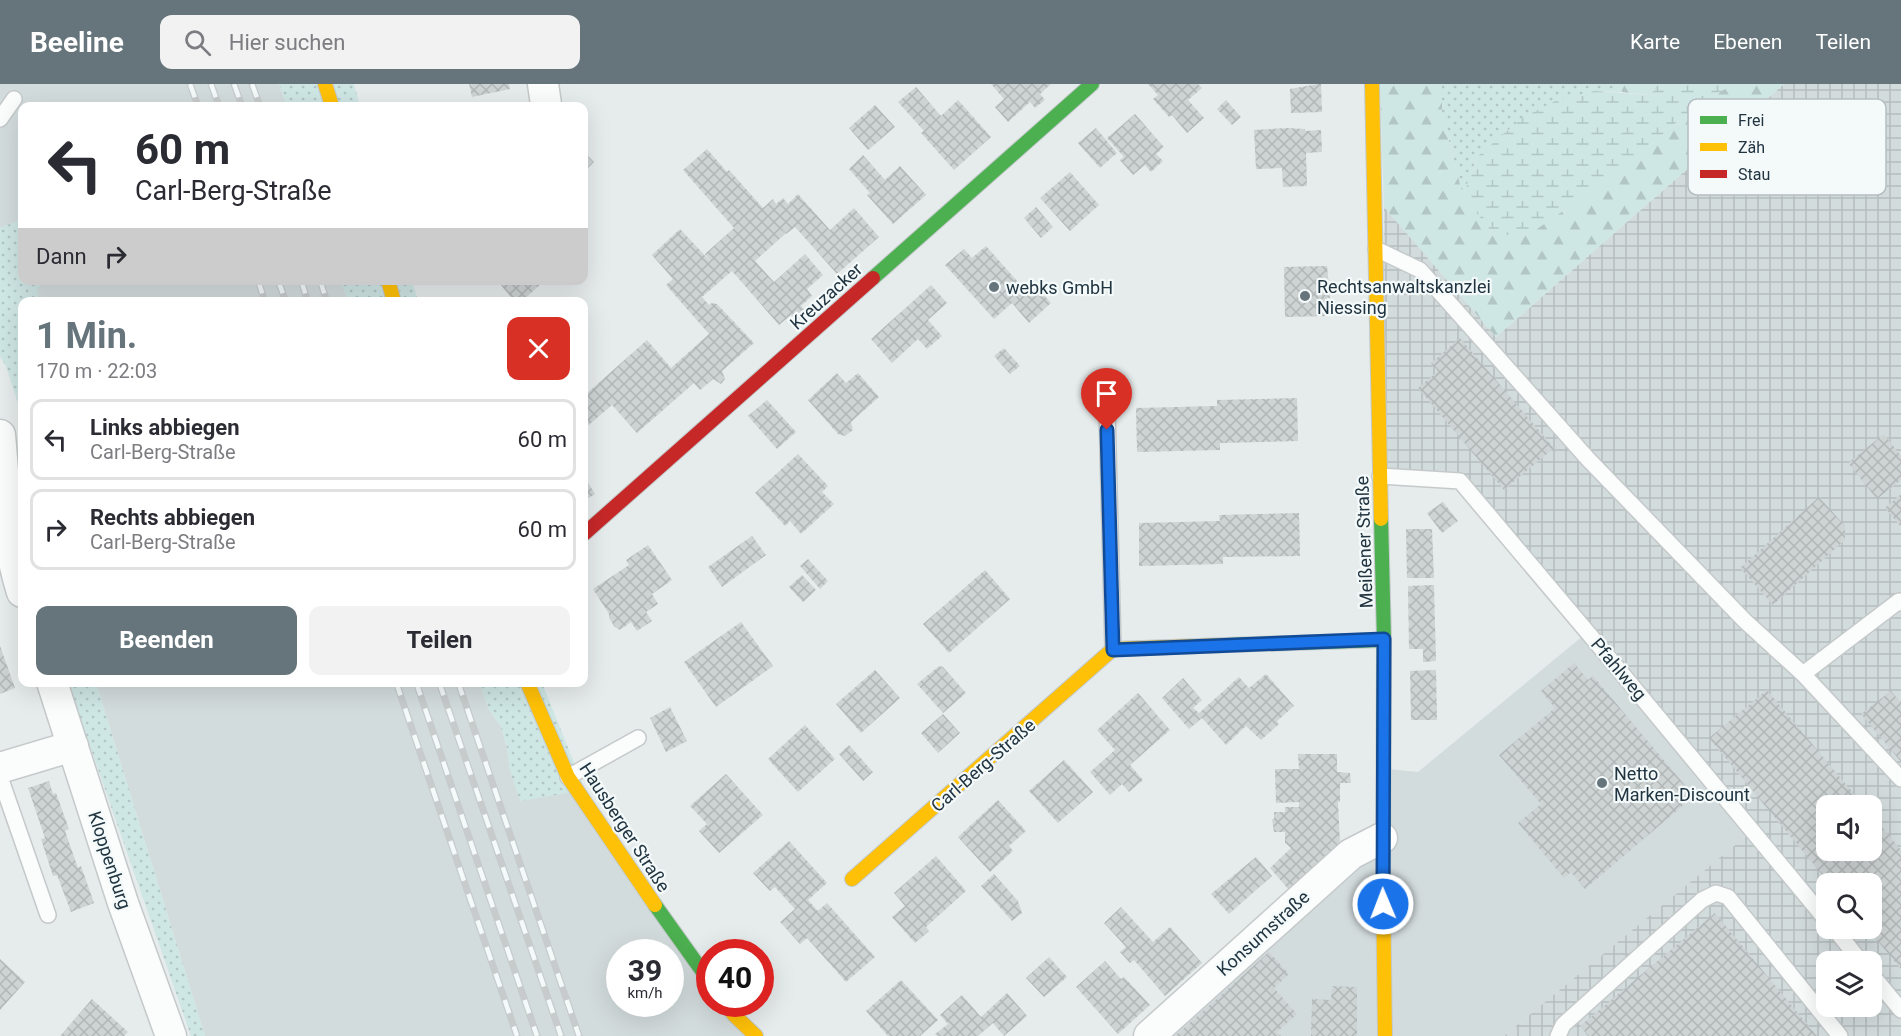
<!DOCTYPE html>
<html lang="de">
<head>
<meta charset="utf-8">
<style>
	:root { --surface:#fff; --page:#f2f2f3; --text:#2b2b33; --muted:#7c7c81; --line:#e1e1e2; --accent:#66757c }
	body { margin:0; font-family:Roboto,sans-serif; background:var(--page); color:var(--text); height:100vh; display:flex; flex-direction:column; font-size:22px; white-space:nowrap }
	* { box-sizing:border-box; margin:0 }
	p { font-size:20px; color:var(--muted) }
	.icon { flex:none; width:33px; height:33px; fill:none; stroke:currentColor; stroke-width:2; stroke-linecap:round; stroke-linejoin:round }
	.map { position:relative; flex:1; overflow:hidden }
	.drawer { position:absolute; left:18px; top:213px; width:570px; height:390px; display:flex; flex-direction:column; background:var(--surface); border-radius:12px; box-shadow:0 6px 24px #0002 }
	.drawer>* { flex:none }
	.guide { position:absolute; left:18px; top:18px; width:570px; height:183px; border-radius:12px; box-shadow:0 6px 24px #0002; background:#fff; color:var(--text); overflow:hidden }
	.tools { position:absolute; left:1816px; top:711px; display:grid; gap:12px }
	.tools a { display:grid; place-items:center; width:66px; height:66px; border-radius:12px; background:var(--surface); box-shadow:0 6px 24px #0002; font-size:30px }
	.speed { position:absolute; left:606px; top:855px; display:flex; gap:12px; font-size:30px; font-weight:700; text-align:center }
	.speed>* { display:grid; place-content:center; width:78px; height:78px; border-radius:50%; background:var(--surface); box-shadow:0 6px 24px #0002; line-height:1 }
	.speed small { font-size:15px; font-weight:400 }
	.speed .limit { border:9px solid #d22; background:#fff; color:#111 }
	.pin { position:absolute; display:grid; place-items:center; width:51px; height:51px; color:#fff; margin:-62px -26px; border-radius:50% 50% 50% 0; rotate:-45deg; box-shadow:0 0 6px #0007 }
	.pin .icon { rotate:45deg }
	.me { position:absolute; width:66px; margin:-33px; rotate:359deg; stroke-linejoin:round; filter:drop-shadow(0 0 4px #0008) }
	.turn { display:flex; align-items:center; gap:21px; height:126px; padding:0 18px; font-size:27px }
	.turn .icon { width:78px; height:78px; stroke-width:2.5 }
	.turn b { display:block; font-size:42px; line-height:51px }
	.then { display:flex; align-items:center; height:57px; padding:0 18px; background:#0003; gap:12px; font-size:22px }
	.round { display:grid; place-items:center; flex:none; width:63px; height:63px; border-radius:12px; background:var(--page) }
	.overview { display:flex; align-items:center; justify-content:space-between; height:102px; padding:0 18px }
	h1 { font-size:36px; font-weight:700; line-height:45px; color:var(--accent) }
	.action { display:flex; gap:12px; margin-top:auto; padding:12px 18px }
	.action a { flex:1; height:69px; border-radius:12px; background:var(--accent); color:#fff; font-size:24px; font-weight:700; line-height:69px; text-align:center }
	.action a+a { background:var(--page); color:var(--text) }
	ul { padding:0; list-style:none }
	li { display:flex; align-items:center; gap:18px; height:81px; margin:0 12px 9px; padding:0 6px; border:3px solid var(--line); border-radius:12px }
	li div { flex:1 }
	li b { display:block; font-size:22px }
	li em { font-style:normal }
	header { display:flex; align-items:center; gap:36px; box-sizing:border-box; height:84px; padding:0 30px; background:var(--accent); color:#fff }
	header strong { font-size:28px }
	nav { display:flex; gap:33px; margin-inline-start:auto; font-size:21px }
	.search { width:420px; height:54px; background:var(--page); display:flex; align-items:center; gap:15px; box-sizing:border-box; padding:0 21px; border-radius:12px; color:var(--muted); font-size:22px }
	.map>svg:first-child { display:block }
</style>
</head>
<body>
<header>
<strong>Beeline</strong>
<div class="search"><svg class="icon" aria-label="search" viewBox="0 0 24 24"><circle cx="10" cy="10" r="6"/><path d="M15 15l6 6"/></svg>Hier suchen</div>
<nav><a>Karte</a><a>Ebenen</a><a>Teilen</a></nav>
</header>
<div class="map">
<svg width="1901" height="952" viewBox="0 0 1901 952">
	<defs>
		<pattern id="industrial-grid" width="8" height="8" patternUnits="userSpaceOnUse" patternTransform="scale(1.5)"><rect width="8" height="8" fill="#d3dcdd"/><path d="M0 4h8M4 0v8" fill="none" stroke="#b5bdbf"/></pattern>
		<pattern id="grass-dots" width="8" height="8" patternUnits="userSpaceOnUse" patternTransform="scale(1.5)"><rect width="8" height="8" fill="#cee6e4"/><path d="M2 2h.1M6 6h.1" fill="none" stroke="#b1c6c5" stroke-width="1.8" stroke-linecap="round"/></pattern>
		<pattern id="forest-firs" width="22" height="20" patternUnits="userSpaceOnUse" patternTransform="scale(1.5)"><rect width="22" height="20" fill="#cee6e4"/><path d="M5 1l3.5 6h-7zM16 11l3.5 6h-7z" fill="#b1c6c5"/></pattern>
		<pattern id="wetland-marsh" width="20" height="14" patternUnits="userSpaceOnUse" patternTransform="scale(1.5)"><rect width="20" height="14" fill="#cee6e4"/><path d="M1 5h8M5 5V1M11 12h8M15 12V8" fill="none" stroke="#b1c6c5"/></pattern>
		<pattern id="building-cross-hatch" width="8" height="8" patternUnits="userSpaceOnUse" patternTransform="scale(1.5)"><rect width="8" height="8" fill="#ced3d4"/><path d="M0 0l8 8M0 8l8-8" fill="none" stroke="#b1b6b7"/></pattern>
	</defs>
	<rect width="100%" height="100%" fill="#e6ebeb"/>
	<g fill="#d3dcdd" fill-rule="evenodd">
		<polygon points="0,0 279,0 287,22 22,22 22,135 0,144"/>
		<polygon points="45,196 341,196 348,217 38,218 36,205"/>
		<polygon points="1589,547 1757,744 1504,952 1157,952 1382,754 1388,685 1418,688"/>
		<path d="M 96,599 L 480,599 L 488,624 L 501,643 L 507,664 L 510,687 L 585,706 L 709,887 L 710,920 L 732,920 L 761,952 L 205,952 ZM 620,868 L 670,868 L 670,920 L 620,920 Z"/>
	</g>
	<path fill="url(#industrial-grid)" fill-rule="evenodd" d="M 1784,0 L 1901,0 L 1901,952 L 1504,952 L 1756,744 L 1458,403 L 1382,397 L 1384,123 L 1496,253 ZM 1827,722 L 1872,722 L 1872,766 L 1827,766 ZM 1827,800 L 1872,800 L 1872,844 L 1827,844 ZM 1827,878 L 1872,878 L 1872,922 L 1827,922 Z"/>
	<g fill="url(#grass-dots)">
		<polygon points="279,0 354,0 360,22 287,22"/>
		<polygon points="1442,0 1621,0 1622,8 1595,7 1477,73 1463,112 1442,30"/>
		<polygon points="22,135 22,196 45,197 37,205 38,217 22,218 22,395 22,332 6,282 0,273 0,144"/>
		<polygon points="341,197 412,197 418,217 348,217"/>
		<polygon points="68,599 96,599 205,952 191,952"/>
		<polygon points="480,599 542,599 585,706 520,717 510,687 507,664 501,643 488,624"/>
	</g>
	<g fill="url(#forest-firs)">
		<polygon points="1380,0 1442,0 1442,30 1463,112 1495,152 1531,149 1620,87 1678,37 1732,0 1784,0 1496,253 1384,123"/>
		<polygon points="1621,0 1662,0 1649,11 1622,8"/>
	</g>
	<polygon fill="url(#wetland-marsh)" points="1662,0 1732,0 1678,37 1620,87 1531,149 1495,152 1463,112 1477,73 1522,34 1559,15 1595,7 1649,11"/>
	<g fill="url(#building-cross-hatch)">
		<polygon points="469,0 509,0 510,5 472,13"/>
		<polygon points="991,0 1051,0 1040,10 1045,16 1035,24 1030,18 1008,38 995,23 1004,15"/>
		<polygon points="1148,0 1198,0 1202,4 1188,16 1204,34 1187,49 1172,31 1169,33 1153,15 1158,11"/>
		<polygon points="1318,0 1321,0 1322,28 1291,29 1290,5"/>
		<polygon points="916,3 941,32 958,16 991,53 954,86 921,49 924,47 898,18"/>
		<polygon points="1226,16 1241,33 1232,41 1217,25"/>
		<polygon points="875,21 895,43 868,66 849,44"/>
		<polygon points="1135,30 1164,63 1156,70 1163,77 1151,88 1145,81 1133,91 1120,76 1124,73 1107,54"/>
		<polygon points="1096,44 1117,69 1100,84 1078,59"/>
		<polygon points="1287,44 1305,45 1305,47 1321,46 1322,68 1306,69 1307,102 1283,103 1282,84 1256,85 1254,46"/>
		<polygon points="707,65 727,88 729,86 763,124 773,115 776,120 783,114 788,120 798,110 830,146 854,124 879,153 837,190 795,143 786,150 780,144 785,150 755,177 774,198 805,170 823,191 807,205 812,212 801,222 806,228 796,237 791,231 779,241 732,187 702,213 709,221 712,219 717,220 754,259 722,287 725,295 721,300 713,295 700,306 694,299 637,349 612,321 584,345 584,312 647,256 671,284 709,250 666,201 673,195 652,171 680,145 712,179 705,170 734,144 683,86"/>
		<polygon points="584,68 594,78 584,88"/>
		<polygon points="863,71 885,96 900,82 926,111 893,140 867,111 870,109 849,85"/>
		<polygon points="1070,88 1099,121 1070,147 1040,114"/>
		<polygon points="1036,123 1053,143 1041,154 1024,134"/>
		<polygon points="986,162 1026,207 1034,200 1051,219 1029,239 1012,219 994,235 945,181 964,165 972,174"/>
		<polygon points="1327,182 1330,214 1327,214 1328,232 1285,233 1284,183"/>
		<polygon points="504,196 540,196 542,199 521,218 515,218 500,200"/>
		<polygon points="931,201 947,219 928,236 942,252 927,265 918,255 892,279 871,255"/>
		<polygon points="1460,254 1554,364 1504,406 1418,304 1438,287 1431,279"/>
		<polygon points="1004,264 1020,282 1010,290 994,272"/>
		<polygon points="837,289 846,299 858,289 879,313 851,338 853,346 845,352 838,350 808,316"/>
		<polygon points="1297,314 1298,357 1220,359 1220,366 1137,368 1136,324 1217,322 1217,316"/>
		<polygon points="767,316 796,348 777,365 748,332"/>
		<polygon points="1884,350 1901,372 1901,396 1877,415 1848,379"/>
		<polygon points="798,370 828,402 822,408 834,420 801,450 790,437 785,442 755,409"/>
		<polygon points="584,392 595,410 584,417"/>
		<polygon points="1901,410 1901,443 1885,424"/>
		<polygon points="1819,413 1845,442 1845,456 1773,521 1740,484"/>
		<polygon points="1443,418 1458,437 1442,449 1427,429"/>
		<polygon points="1299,429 1300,472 1223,473 1223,480 1139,482 1139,439 1220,437 1219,431"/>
		<polygon points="1406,445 1432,445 1434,494 1407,494"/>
		<polygon points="752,452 766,471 722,503 708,483"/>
		<polygon points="648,461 672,496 652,510 658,520 646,528 652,537 637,547 631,538 620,546 614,542 609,534 609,530 593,505 629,481 626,476"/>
		<polygon points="808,475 828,497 820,505 800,482"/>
		<polygon points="985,486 1010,515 949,569 923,540"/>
		<polygon points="802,491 816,506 803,518 789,503"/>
		<polygon points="1434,501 1436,577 1423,578 1423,565 1409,565 1408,502"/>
		<polygon points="741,538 773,582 716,623 684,578"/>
		<polygon points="0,562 15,604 0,610"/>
		<polygon points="1574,579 1588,596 1593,592 1694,712 1585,805 1571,788 1564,794 1518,739 1541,720 1499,671 1555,624 1541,607"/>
		<polygon points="939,582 943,583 966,609 943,629 917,600"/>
		<polygon points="875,586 900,614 861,649 836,620"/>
		<polygon points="1436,586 1437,636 1411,636 1410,587"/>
		<polygon points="1266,590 1294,622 1277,637 1279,640 1261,656 1246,642 1226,661 1202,634 1189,645 1162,614 1183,594 1202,616 1193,624 1199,629 1239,593 1249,604"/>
		<polygon points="1767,606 1864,722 1827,722 1827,766 1872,766 1872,731 1901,766 1901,885 1867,844 1872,844 1872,800 1830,800 1709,654"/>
		<polygon points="1891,607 1901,619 1901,678 1861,630"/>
		<polygon points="1138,609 1170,646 1130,681 1143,696 1129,708 1122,700 1110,711 1090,688 1115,666 1097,646"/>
		<polygon points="670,623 687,657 666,668 650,634"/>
		<polygon points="943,630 960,649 938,669 921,649"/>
		<polygon points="805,641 835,675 798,708 768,675"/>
		<polygon points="849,661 873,688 863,697 839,670"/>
		<polygon points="1298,670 1337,670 1337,688 1350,689 1351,699 1340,699 1340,718 1338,718 1340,760 1289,806 1270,784 1291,764 1285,759 1285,748 1274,748 1272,735 1274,735 1274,728 1285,728 1285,723 1299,723 1299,718 1276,719 1275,685 1299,685"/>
		<polygon points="1064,676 1093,708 1058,739 1029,707"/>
		<polygon points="726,690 763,731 719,769 699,747 707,740 690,722"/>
		<polygon points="49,697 53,710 56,709 69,745 65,747 78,784 81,782 94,819 71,828 57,791 53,792 41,755 45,754 28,704"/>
		<polygon points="998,716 1026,747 1009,762 1013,767 990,788 958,753"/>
		<polygon points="789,757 827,799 808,816 818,827 827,819 875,873 846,898 807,854 800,860 780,838 795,825 775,803 770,807 753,789"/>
		<polygon points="936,772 966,807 926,843 929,847 915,859 892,833 905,822 894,809"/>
		<polygon points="1256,773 1272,792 1229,830 1211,810"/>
		<polygon points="994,790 1018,817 1022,829 1012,837 981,802"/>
		<polygon points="1121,823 1153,858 1170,843 1202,879 1165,912 1134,876 1130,879 1120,868 1126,863 1104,839"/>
		<polygon points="1715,829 1817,952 1588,952 1580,942"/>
		<polygon points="1269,868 1289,890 1274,904 1297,930 1277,948 1281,952 1175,952"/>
		<polygon points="1049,873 1067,893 1044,913 1026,894"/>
		<polygon points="0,875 25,898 0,926"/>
		<polygon points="1105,877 1121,895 1124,893 1150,921 1118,950 1076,903"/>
		<polygon points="901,896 938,936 920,952 888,952 866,927"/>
		<polygon points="1332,902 1357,903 1357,952 1311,952 1312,915 1331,916"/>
		<polygon points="1007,909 1027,932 1004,952 993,939 978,952 937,952 935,950 948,940 940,931 962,911 981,933"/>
		<polygon points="92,915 128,948 124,952 60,952"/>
	</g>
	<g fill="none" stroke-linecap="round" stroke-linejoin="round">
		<defs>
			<g id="lane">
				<polyline points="0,35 14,15"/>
				<polyline points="1376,165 1420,186 1588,375 1745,537 1803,590 1901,695"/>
				<polyline points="1107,324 1113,565"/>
				<polyline points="1380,392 1460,397 1605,569 1827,837"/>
				<polyline points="1803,590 1899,517 1901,519"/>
				<polyline points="0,693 48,831"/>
				<polyline points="568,693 638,654"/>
				<polyline points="1834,844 1861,878"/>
				<polyline points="1872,891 1901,926"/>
				<polyline points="1558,952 1563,941 1702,816 1716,809 1728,813 1840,952"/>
			</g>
			<g id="street">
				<polyline points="543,0 546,20"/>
				<path d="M 0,351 C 5,403 6,459 22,508"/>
				<polyline points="52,598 123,819 171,952"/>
				<polyline points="0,684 73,662"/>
				<polyline points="1149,952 1351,770 1382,754"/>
			</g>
			<g id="fast">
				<polyline points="873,194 1092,0"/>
				<polyline points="1381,435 1384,556 1383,802"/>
				<polyline points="1227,561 1384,556"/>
				<polyline points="655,821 710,898"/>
			</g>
			<g id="slow">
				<polyline points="325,0 332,22"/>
				<polyline points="1372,0 1381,435"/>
				<polyline points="388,196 394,218"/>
				<polyline points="527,598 568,693 655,821"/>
				<polyline points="852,795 1113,565 1227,561"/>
				<polyline points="1383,802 1385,952"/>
				<polyline points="726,920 734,931 756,952"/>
			</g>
			<polyline id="jam" points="584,450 873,194"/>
		</defs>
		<use href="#lane" stroke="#c5c9ca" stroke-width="18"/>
		<use href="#street" stroke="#c5c9ca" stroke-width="33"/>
		<use href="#fast" stroke="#c3c9cb" stroke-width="16"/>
		<use href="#slow" stroke="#c3c9cb" stroke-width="16"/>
		<use href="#jam" stroke="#c3c9cb" stroke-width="16"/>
		<use href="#lane" stroke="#fbfcfc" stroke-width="15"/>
		<use href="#street" stroke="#fbfcfc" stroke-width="30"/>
		<use href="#fast" stroke="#4caf50" stroke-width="14"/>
		<use href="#slow" stroke="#ffc107" stroke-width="14"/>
		<use href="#jam" stroke="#c62828" stroke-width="14"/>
		<defs>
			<g id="rail">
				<polyline points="190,0 198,22"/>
				<polyline points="211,0 219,22"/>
				<polyline points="234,0 242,22"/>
				<polyline points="252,0 260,22"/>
				<polyline points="258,196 265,218"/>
				<polyline points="278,196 286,218"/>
				<polyline points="301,196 308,218"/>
				<polyline points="320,196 327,218"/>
				<polyline points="396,598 517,952"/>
				<polyline points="416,598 537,952"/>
				<polyline points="439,598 561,952"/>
				<polyline points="458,598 579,952"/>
			</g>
		</defs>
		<use href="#rail" stroke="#c7cbcc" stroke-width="7"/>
		<use href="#rail" stroke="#f4f9fa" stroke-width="4.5" stroke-dasharray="14" stroke-linecap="butt"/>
	</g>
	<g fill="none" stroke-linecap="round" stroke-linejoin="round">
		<defs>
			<polyline id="route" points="1107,346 1113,566 1384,555 1383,820"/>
		</defs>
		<use href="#route" stroke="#114b97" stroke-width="15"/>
		<use href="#route" stroke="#1a73e8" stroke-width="10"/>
	</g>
	<g fill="#66757c" stroke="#f4f9fa" stroke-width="2">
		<circle cx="994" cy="203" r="6"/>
		<circle cx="1305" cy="212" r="6"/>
		<circle cx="1602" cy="699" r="6"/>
	</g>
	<g text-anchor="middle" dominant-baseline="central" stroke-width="4.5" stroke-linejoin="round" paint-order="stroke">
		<g font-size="18" fill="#213541" stroke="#f4f9fa" text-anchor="start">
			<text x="1317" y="202">Rechtsanwaltskanzlei<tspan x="1317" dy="21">Niessing</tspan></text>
			<text x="1006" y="203">webks GmbH</text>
			<text x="1614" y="689">Netto<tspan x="1614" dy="21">Marken-Discount</tspan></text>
		</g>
		<g font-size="18" fill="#213541" stroke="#f4f9fa">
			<text transform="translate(826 212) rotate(-42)">Kreuzacker</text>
			<text transform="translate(1364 458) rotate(-92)">Meißener Straße</text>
			<text transform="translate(1619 585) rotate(50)">Pfahlweg</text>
			<text transform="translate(983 681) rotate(-41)">Carl-Berg-Straße</text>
			<text transform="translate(625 743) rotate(57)">Hausberger Straße</text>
			<text transform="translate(110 776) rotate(72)">Kloppenburg</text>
			<text transform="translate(1263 849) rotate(-42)">Konsumstraße</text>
		</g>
	</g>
	<rect x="1688" y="15" width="198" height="96" rx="9" fill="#f4f9fa" stroke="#b5bec2" stroke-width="1.5"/>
	<rect x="1700" y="32" width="27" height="8" fill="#4caf50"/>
	<rect x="1700" y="59" width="27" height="8" fill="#ffc107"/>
	<rect x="1700" y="86" width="27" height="8" fill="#c62828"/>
	<g font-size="16" fill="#213541">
		<text x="1738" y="42">Frei</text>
		<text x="1738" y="69">Zäh</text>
		<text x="1738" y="96">Stau</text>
	</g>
</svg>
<div class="tools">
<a><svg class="icon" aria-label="sound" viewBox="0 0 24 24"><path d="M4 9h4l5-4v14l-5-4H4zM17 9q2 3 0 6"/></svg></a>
<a><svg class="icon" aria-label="search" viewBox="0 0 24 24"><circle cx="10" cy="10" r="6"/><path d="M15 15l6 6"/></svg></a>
<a><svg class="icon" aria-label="layers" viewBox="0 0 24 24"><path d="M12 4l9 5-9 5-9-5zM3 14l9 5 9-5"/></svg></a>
</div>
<div class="speed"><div>39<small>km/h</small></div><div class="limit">40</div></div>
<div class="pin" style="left:1107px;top:346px;background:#d93025"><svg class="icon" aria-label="arrive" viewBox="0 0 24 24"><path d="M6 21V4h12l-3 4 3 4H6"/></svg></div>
<svg class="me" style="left:1383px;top:820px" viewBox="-20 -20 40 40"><circle r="17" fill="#1a73e8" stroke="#fff" stroke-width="3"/><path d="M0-11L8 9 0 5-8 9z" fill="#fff"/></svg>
<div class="guide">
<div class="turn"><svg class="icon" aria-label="left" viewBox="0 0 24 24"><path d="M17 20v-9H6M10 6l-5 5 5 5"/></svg><div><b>60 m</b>Carl-Berg-Straße</div></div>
<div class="then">Dann<svg class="icon" aria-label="right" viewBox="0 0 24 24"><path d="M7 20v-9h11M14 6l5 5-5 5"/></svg></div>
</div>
<section class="drawer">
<div class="overview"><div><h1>1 Min.</h1><p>170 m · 22:03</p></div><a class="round" style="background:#d93025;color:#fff"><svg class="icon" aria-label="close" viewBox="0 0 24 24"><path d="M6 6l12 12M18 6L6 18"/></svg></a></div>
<ul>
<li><svg class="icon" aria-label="left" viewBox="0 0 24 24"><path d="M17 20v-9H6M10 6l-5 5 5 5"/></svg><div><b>Links abbiegen</b><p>Carl-Berg-Straße</p></div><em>60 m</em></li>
<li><svg class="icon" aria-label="right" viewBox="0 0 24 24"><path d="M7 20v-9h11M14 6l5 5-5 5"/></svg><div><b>Rechts abbiegen</b><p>Carl-Berg-Straße</p></div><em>60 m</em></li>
</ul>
<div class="action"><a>Beenden</a><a>Teilen</a></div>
</section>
</div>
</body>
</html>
